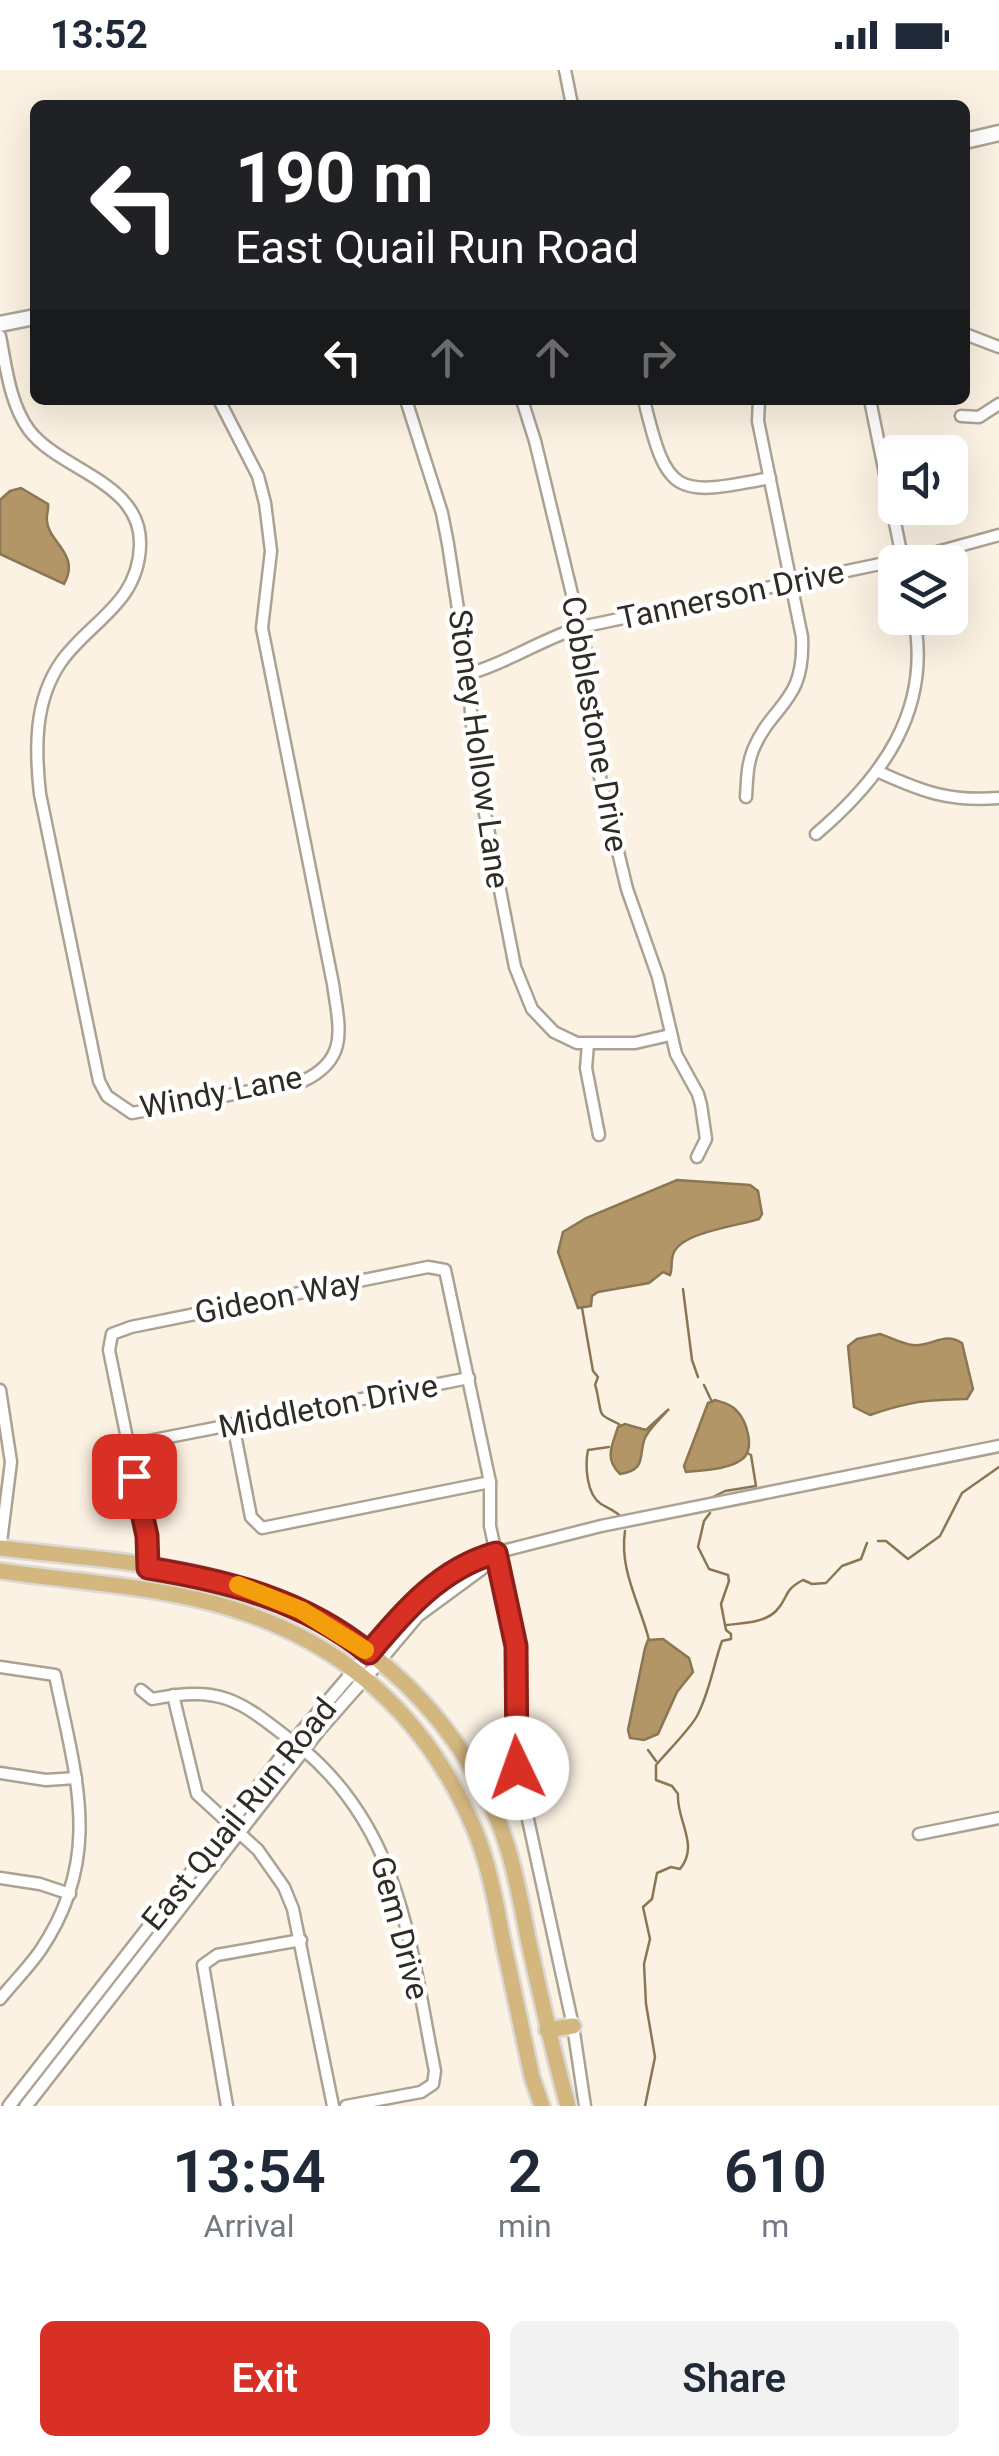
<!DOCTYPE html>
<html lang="en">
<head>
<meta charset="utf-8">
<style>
	:root { --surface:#fff; --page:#f2f2f3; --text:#1f2937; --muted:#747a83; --accent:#d93025 }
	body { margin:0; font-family:Roboto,sans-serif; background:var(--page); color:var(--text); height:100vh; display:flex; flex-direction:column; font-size:38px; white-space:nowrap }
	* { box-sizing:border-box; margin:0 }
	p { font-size:32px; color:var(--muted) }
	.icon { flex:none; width:55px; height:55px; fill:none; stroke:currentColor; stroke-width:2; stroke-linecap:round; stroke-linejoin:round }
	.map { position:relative; height:2036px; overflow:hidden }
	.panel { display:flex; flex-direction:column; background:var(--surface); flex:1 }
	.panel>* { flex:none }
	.banner { position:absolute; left:30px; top:30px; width:940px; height:305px; border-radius:15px; box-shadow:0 10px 40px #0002; background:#202124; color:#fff; overflow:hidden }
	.fabs { position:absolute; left:878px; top:365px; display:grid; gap:20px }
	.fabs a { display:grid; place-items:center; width:90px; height:90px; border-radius:15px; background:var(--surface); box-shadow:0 10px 40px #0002; font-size:50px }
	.pin { position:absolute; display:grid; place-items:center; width:85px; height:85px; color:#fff; margin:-42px; border-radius:20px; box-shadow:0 5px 15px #0006 }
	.me { position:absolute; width:110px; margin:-55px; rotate:357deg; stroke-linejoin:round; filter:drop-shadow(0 0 8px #0008) }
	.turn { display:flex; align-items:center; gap:35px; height:210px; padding:0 40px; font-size:45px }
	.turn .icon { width:130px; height:130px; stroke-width:2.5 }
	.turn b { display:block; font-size:70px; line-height:85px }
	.lanes { display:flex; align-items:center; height:95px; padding:0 40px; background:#0003; justify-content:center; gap:50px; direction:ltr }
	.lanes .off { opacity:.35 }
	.eta { display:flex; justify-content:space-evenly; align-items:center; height:170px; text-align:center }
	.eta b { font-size:60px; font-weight:600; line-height:70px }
	.action { display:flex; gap:20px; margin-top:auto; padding:20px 40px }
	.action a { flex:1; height:115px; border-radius:15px; background:var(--accent); color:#fff; font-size:40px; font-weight:600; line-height:115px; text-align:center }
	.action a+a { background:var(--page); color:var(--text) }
	.status { display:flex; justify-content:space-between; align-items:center; height:70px; padding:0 50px; background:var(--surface); direction:ltr }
	.status svg { height:28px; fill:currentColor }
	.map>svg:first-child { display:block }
</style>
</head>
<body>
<div class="status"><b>13:52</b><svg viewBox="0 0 49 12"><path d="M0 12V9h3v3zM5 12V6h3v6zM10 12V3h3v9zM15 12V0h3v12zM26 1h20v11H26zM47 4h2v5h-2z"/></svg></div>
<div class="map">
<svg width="999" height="2036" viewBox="0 0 999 2036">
	<rect width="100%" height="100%" fill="#fcf2e3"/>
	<g fill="#b29667" stroke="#8b7653" stroke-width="2.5">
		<path d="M 21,418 L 48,434 C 49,439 46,445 47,451 C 48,472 81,484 64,514 L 0,484 L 0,430 L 10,421 Z"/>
		<path d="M 677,1110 L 750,1115 L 758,1121 L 762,1144 L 759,1149 C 737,1156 684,1162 674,1182 C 670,1190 673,1198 670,1205 L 663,1202 L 649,1213 L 598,1222 L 592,1226 L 591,1236 L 578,1238 L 558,1182 L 563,1162 L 586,1148 Z"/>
		<path d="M 880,1264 C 890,1267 902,1274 913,1275 C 932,1277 944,1261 962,1273 L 973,1319 L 967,1329 C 925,1330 911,1331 870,1345 L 854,1337 L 848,1276 L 857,1269 Z"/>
		<path d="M 715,1330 C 722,1332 731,1334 736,1340 C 747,1351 756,1380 741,1390 C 727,1400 702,1400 686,1402 L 684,1396 L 708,1333 Z"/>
		<path d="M 669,1339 C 661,1348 652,1356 646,1366 C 637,1383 649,1400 620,1404 C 604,1388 612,1376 618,1357 L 625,1354 L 646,1360 Z"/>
		<polygon points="663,1569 689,1588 693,1602 677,1622 658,1664 644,1670 630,1668 628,1660 645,1578 648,1570"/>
	</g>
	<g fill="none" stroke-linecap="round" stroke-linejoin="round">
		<g stroke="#8b7653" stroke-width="2.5">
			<polyline points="683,1219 692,1290 698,1307"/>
			<path d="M 582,1238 L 593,1301 L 598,1307 L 595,1315 C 598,1321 599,1340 602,1344 C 604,1348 615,1351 620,1355"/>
			<polyline points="704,1315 712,1332"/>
			<path d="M 609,1377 L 588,1380 C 585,1395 586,1424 601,1434 C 609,1439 615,1440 621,1447"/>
			<polyline points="709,1429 725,1421 756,1416 751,1385 747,1383"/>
			<path d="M 625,1461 C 619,1500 640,1534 649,1570"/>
			<polyline points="878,1471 886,1471 908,1489 940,1466 962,1423 999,1397"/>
			<path d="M 727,1555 C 743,1553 764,1553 776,1541 C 789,1528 782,1521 803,1510 L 812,1514 L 826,1513 L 842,1496 L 861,1489 L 867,1473"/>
			<polyline points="648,1680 656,1691"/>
			<path d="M 645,2036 L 655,1987 L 646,1934 L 644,1894 L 650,1869 L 643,1837 L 652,1829 L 657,1803 L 671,1797 L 680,1799 C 700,1775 676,1750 678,1724 L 672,1716 L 656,1710 L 656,1695 C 667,1682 690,1659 697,1646 C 710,1621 713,1596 722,1571 L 731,1569 L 731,1564 L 726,1560 L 721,1534 L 729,1511 L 728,1505 L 709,1499 L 698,1477 L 704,1451 L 710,1443"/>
		</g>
		<defs>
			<g id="minor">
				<polyline points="565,0 572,35"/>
				<polyline points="965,264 999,277"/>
				<path d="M 0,266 C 6,297 10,334 29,360 C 60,401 143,412 140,476 C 138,534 90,551 61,592 C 34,631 35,679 40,724 L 99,1011 L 107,1026 L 132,1043 L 303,1011 C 350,989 339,957 333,914 L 262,558 L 271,481 L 265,433 L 258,406 L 219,330"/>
				<polyline points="406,330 442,443 448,474 468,604 475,692 515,897 532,939 554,962 577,973 635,973 670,965"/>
				<polyline points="522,330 535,371 586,582 594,682 627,819 658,907 676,984 698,1024 701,1035 706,1069 697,1087"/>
				<path d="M 644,330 C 667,426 675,427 770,408"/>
				<polyline points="870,330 903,492"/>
				<polyline points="961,346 979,347 999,334"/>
				<path d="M 468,604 C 508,593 541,569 581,557 L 937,482 L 999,465"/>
				<path d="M 879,702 C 923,722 950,732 999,728"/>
				<path d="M 746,727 C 747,711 747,695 753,680 C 773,632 805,634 802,567 L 758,351 L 759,330"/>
				<path d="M 816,764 C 882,708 932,640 914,548"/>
				<polyline points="588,974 586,998 599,1065"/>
				<polyline points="0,1320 11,1392 0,1480"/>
				<polyline points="233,1354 251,1447 262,1458 490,1412"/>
				<polyline points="128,1375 469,1308"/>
				<polyline points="148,1498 147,1467 109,1280 112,1264 131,1257 428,1197 445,1200 490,1412 490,1456 516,1576 517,1699 573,1956 585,2036"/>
				<polyline points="369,1583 405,1541 435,1514 475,1488 601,1456 999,1376"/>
				<polyline points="380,1591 418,1546 482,1499 495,1484"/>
				<path d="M 0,1597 L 55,1605 C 76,1708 104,1787 40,1881 C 28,1898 13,1913 0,1929"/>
				<path d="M 141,1620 L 152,1629 C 222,1615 239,1630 293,1672"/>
				<polyline points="173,1625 197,1724 258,1780 284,1817 293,1839 333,2036"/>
				<path d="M 304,1680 C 403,1764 411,1882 435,2001 L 433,2014 L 421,2022 L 346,2036"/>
				<polyline points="0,1703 46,1710 76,1708"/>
				<polyline points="919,1764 999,1748"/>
				<polyline points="0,1808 40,1814 70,1824"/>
				<polyline points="227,2036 203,1895 217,1885 301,1870"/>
			</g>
			<g id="tertiary">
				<polyline points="9,2036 293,1672 369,1583"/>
				<polyline points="26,2036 319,1660 380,1591"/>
			</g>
			<g id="secondary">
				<polyline points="965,71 999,63"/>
				<polyline points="0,254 35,247"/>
			</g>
			<g id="primary">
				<path d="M 0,1478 C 80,1488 172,1492 248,1518 C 356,1554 448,1636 494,1741 C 513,1783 520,1829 529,1873 C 541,1928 553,1982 568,2036"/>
				<path d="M 0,1501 C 74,1512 162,1516 233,1539 C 345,1574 426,1647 473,1756 C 488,1790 495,1829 502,1866 C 512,1913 522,1960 532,2007 L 542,2036"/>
				<polyline points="547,1960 573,1956"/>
			</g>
		</defs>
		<use href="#minor" stroke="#aba294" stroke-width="15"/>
		<use href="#tertiary" stroke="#aba294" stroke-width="16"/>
		<use href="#secondary" stroke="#aba294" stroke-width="19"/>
		<use href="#primary" stroke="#dad9d8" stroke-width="20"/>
		<use href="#minor" stroke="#fff" stroke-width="10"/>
		<use href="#tertiary" stroke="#fff" stroke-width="11"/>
		<use href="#secondary" stroke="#fff" stroke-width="14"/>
		<use href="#primary" stroke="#d4b77f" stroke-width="15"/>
	</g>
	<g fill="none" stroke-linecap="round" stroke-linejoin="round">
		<defs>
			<path id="route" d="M 134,1406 L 147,1466 L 148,1498 C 228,1511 304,1530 369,1583 C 404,1541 441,1498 496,1483 L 516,1576 L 517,1698"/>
		</defs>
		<use href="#route" stroke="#8d1f18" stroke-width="25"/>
		<use href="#route" stroke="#d93025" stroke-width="18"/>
		<polyline stroke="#f59e0b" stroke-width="18" points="238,1515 301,1540 365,1580"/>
	</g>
	<g text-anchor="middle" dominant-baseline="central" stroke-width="9" stroke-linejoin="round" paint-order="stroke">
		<g font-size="32" fill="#2f2b25" stroke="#fff">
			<text transform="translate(731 525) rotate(-12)">Tannerson Drive</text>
			<text transform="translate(595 654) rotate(80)">Cobblestone Drive</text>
			<text transform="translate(479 679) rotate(82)">Stoney Hollow Lane</text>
			<text transform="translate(221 1022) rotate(-11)">Windy Lane</text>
			<text transform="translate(278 1227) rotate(-11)">Gideon Way</text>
			<text transform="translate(328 1336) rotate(-11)">Middleton Drive</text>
			<text transform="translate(239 1744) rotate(-51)">East Quail Run Road</text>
			<text transform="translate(400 1858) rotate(75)">Gem Drive</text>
		</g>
	</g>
</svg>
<div class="fabs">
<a><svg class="icon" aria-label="sound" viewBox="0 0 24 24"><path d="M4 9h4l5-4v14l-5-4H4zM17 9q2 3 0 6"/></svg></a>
<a><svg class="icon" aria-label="layers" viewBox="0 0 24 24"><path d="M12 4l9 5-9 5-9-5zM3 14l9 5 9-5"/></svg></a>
</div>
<div class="pin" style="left:134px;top:1406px;background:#d93025"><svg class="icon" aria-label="arrive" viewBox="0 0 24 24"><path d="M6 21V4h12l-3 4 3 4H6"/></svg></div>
<svg class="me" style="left:517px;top:1698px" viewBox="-20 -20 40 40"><circle r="19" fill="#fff"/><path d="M0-13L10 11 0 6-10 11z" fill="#d93025"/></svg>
<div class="banner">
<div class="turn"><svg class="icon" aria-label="left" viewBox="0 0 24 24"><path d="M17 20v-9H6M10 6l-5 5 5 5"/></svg><div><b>190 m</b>East Quail Run Road</div></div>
<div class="lanes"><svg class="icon" aria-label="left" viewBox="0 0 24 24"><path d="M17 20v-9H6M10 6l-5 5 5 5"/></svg><svg class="icon off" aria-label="ahead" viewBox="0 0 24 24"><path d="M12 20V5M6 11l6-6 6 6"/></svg><svg class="icon off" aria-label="ahead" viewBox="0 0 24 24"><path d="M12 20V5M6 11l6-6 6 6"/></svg><svg class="icon off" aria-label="right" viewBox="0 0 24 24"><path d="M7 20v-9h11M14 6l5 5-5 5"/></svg></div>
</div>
</div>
<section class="panel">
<div class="eta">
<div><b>13:54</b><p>Arrival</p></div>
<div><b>2</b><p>min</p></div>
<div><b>610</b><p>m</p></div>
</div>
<div class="action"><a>Exit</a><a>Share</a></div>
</section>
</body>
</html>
